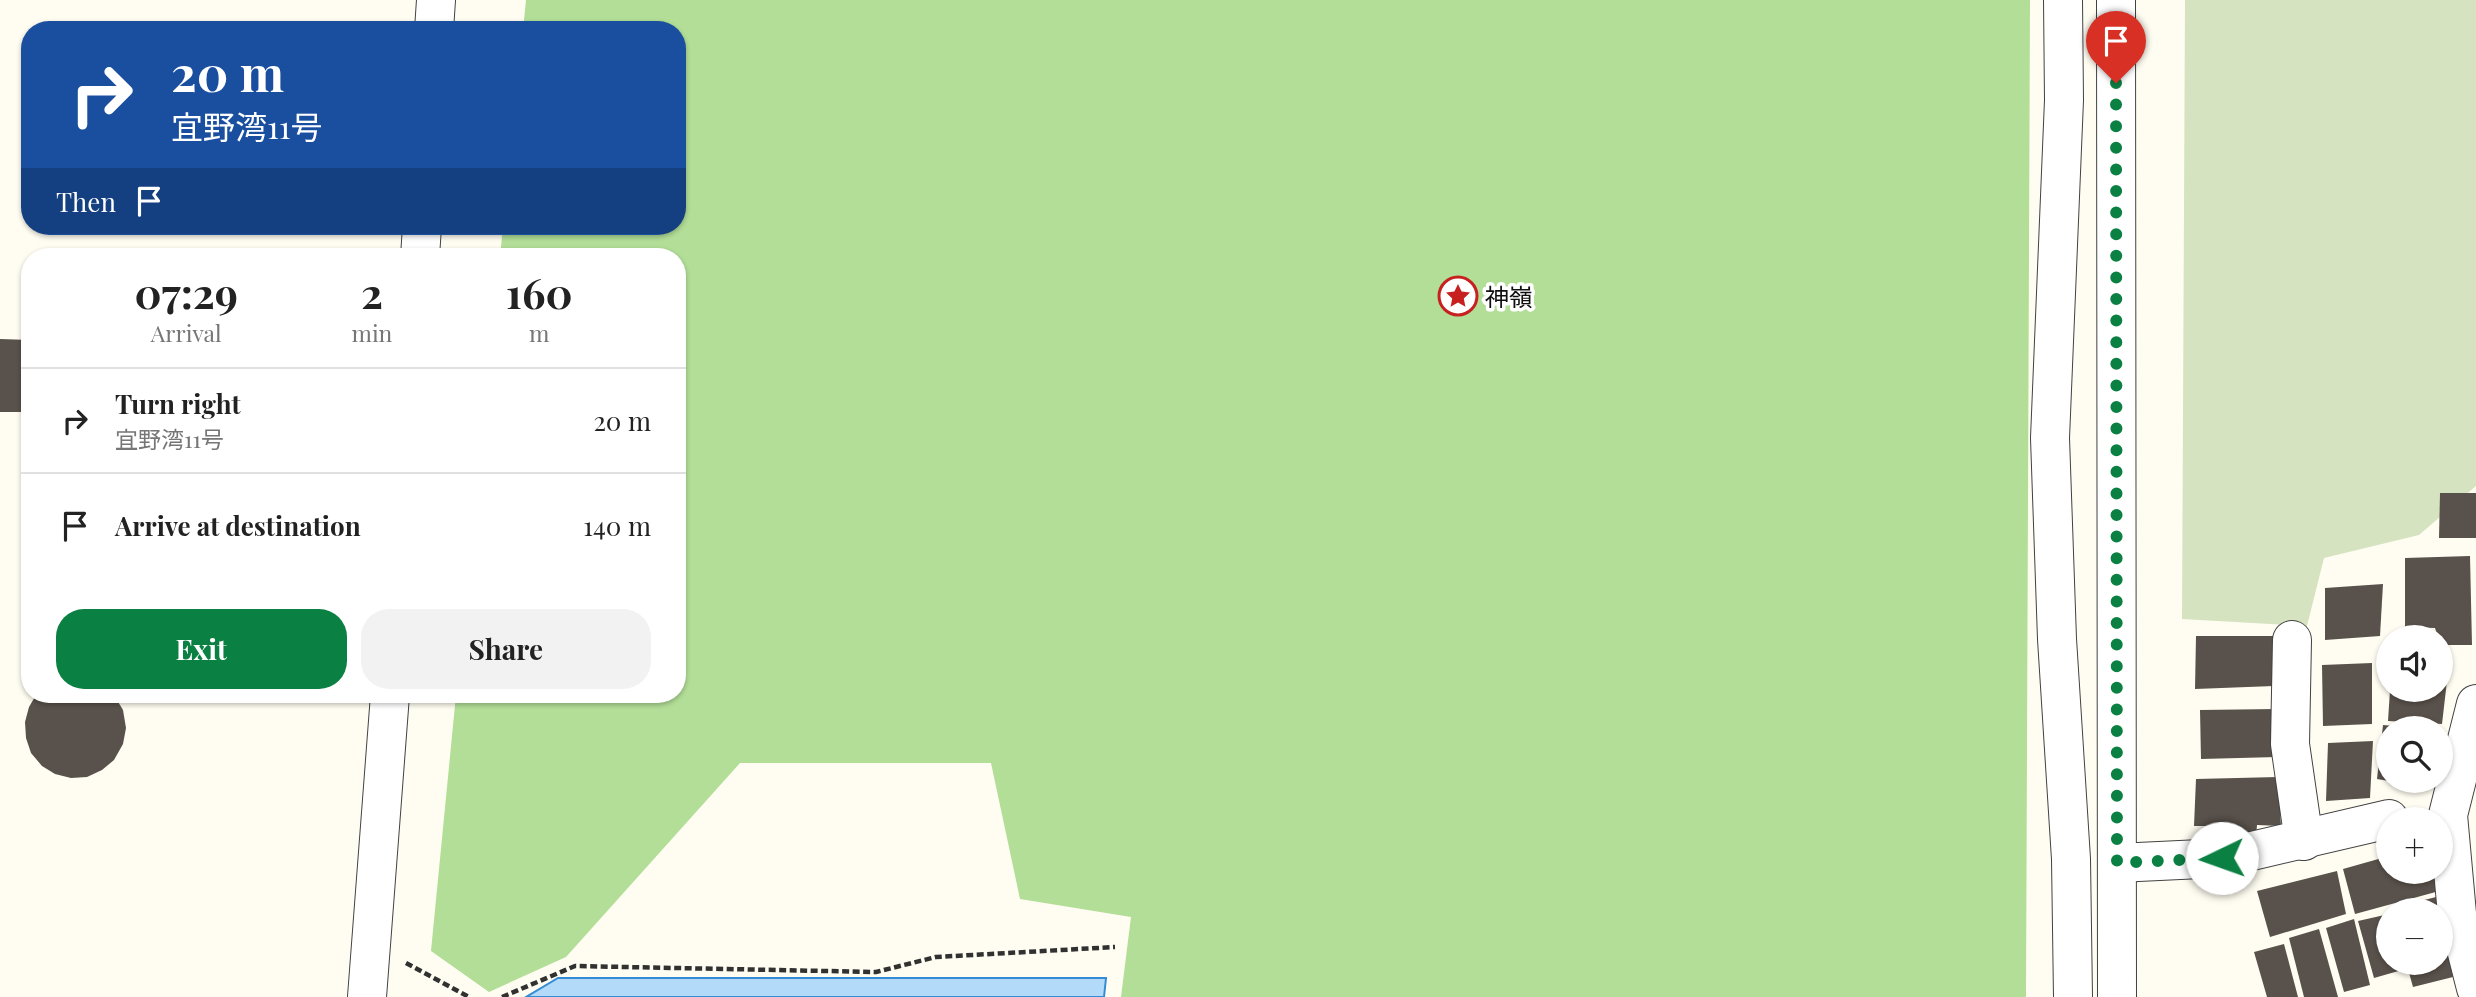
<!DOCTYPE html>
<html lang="en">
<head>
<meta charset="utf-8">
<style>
	:root { --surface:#fff; --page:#f2f2f2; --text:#222; --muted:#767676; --line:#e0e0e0; --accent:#0b8043 }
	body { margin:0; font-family:"Playfair Display","Noto Sans JP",serif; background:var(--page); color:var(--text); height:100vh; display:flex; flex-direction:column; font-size:26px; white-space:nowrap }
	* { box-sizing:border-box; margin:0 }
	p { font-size:23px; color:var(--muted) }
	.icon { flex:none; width:38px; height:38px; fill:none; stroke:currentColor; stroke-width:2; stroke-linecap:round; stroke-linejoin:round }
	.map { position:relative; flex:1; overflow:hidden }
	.drawer { position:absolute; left:21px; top:248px; width:665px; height:455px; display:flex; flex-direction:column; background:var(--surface); border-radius:28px; box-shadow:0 2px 5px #0004 }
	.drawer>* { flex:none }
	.hud { position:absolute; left:21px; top:21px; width:665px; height:214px; border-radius:28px; box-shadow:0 2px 5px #0004; background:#1a4fa0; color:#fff; overflow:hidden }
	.tools { position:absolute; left:2376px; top:625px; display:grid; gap:14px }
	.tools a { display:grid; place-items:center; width:77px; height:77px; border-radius:50%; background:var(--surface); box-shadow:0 2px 5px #0004; font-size:35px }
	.pin { position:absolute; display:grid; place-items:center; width:60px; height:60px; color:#fff; margin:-72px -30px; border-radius:50% 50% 50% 0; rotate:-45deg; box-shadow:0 0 7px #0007 }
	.pin .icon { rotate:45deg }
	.me { position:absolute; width:77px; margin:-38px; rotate:267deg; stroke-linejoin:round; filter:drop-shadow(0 0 5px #0008) }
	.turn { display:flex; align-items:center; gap:24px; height:147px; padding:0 35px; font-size:32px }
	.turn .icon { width:91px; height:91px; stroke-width:2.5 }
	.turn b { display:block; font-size:49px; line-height:60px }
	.then { display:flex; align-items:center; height:66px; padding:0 35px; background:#0003; gap:14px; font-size:26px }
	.eta { display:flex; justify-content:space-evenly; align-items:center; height:119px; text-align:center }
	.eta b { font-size:42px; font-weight:700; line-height:49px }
	.primary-button { display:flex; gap:14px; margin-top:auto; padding:14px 35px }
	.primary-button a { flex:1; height:80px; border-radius:28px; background:var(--accent); color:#fff; font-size:28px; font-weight:700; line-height:80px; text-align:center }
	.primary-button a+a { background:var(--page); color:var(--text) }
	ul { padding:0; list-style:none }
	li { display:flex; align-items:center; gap:21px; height:105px; padding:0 35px; border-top:2px solid var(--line) }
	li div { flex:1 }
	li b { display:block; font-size:26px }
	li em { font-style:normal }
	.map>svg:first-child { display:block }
</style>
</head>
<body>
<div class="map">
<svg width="2476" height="997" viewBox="0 0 2476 997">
	<rect width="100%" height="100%" fill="#fffdf1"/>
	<polygon fill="#b2de97" points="526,0 2030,0 2026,997 1121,997 1131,917 1020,899 991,763 740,763 566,957 489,992 431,951 456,695 677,695 677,257 500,257 503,226 677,226 677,30 523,30"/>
	<polygon fill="#d6e3c0" points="2185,0 2476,0 2476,486 2419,535 2324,558 2307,626 2182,619"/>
	<polygon fill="#b3dbf9" stroke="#368cd4" stroke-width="2" points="558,978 1106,978 1104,997 526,997"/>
	<g fill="#59514b">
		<polygon points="0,339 30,340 30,412 0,412"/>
		<polygon points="2440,493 2476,493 2476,538 2439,538"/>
		<polygon points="2470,556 2472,645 2441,645 2441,637 2438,637 2435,628 2405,627 2405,558"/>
		<polygon points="2383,584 2380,636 2325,640 2325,588"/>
		<polygon points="2196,636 2274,636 2274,686 2195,689"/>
		<polygon points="2441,654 2450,655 2442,724 2388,721 2390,690 2441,690"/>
		<polygon points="2372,663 2372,724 2323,726 2322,665"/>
		<polygon points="36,695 114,695 123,710 126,728 123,744 114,760 102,770 87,777 71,778 55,774 42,766 31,753 26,738 25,722 29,707"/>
		<polygon points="2276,709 2277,757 2201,759 2200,710"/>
		<polygon points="2383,725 2394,726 2394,728 2389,728 2389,781 2377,779"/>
		<polygon points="2373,741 2370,798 2326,801 2328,743"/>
		<polygon points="2278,777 2281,826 2257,825 2256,837 2209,835 2208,826 2194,826 2196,779"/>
		<polygon points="2389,856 2389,872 2438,872 2443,890 2355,914 2343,869"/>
		<polygon points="2337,871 2346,914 2270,937 2257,891"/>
		<polygon points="2440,896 2441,910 2389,910 2389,909"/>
		<polygon points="2389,914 2389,962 2400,962 2402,970 2374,978 2358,921"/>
		<polygon points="2354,919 2370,985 2344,992 2326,928"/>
		<polygon points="2441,927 2453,977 2413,987 2406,962 2441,962"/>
		<polygon points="2319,929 2338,997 2304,997 2289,938"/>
		<polygon points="2284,944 2298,997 2267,997 2254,952"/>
	</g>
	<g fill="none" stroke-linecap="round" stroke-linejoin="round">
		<defs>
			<g id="minor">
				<polyline points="2063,0 2064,100 2050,438 2057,639 2071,859 2073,997"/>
				<polyline points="2116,0 2117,997"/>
				<polyline points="434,30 436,0"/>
				<polyline points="420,257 422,226"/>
				<polyline points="2292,640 2290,744 2304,841"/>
				<polyline points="2476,704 2448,815 2457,914 2476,988"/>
				<polyline points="2117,863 2222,858 2389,819"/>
				<polyline points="367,997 390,695"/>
			</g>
		</defs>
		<use href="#minor" stroke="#424242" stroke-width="40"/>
		<g stroke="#313131" stroke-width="4.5" stroke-dasharray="7 3.5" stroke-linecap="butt">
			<polyline points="406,963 469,997"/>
			<polyline points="502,997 575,966 876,972 936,957 1115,947"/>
		</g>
		<use href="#minor" stroke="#fff" stroke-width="38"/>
	</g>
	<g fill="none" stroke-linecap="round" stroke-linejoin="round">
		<polyline stroke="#0b8043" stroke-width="12" stroke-dasharray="0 21.6" points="2116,83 2117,863 2222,858"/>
	</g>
	<defs>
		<symbol id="sight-ring" viewBox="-11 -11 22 22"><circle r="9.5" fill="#fff" stroke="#c7211f" stroke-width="1.5"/><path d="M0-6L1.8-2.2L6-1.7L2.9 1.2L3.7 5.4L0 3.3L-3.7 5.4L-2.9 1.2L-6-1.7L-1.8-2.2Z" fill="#c7211f"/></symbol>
	</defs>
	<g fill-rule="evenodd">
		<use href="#sight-ring" x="1436" y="274" width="44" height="44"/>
	</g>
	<g text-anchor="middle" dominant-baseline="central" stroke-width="7" stroke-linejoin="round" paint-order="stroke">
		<g font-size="24" fill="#0f0f0f" stroke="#fff" text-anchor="start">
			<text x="1485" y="296">神嶺</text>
		</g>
	</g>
</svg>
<div class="tools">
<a><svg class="icon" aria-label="sound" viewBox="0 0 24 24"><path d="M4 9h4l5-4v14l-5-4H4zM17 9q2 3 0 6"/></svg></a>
<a><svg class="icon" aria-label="search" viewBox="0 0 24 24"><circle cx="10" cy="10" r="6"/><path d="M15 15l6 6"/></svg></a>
<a>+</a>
<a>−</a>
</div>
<div class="pin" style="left:2116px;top:83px;background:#d93025"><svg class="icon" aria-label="arrive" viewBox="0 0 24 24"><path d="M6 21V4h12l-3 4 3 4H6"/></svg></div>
<svg class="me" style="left:2222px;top:858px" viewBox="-20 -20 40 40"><circle r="19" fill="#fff"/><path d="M0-13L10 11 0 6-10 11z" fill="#0b8043"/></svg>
<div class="hud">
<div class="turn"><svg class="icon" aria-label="right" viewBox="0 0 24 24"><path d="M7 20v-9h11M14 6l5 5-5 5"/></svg><div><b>20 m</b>宜野湾11号</div></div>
<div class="then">Then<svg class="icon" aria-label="arrive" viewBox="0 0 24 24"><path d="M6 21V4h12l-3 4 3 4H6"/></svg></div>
</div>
<section class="drawer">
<div class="eta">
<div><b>07:29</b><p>Arrival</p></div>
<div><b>2</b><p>min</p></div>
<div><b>160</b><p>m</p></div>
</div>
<ul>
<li><svg class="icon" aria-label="right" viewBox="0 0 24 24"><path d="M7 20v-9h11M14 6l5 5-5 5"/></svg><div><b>Turn right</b><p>宜野湾11号</p></div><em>20 m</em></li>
<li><svg class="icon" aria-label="arrive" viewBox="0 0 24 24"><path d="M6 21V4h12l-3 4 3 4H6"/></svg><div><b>Arrive at destination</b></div><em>140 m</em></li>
</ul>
<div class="primary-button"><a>Exit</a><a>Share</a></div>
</section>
</div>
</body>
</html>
